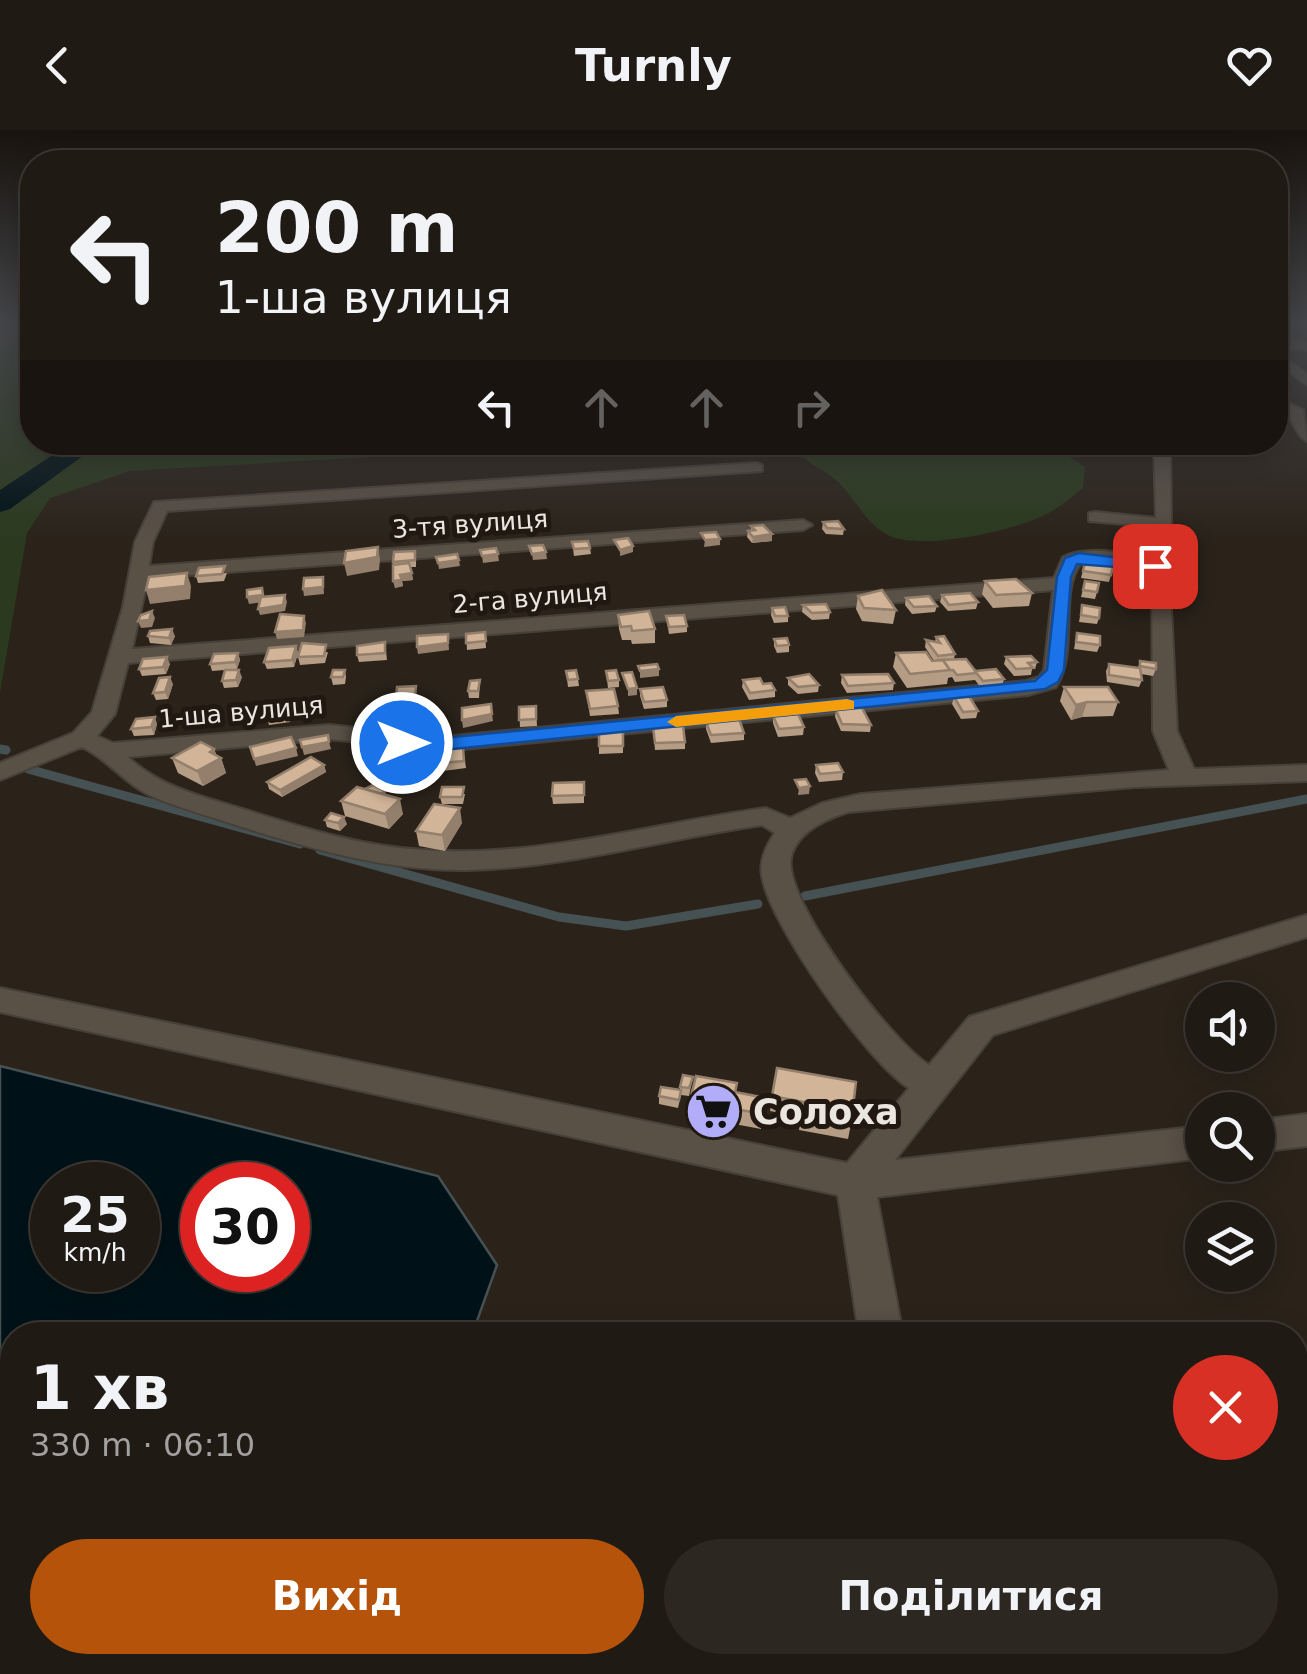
<!DOCTYPE html>
<html lang="uk">
<head>
<meta charset="utf-8">
<style>
	:root { --surface:#201a14; --page:#2d2722; --text:#f1f3f6; --muted:#a2a1a0; --line:#3d3834; --accent:#b45309 }
	body { margin:0; font-family:"DejaVu Sans",sans-serif; background:var(--page); color:var(--text); height:100vh; display:flex; flex-direction:column; font-size:38px; white-space:nowrap }
	* { box-sizing:border-box; margin:0 }
	p { font-size:32px; color:var(--muted) }
	.icon { flex:none; width:55px; height:55px; fill:none; stroke:currentColor; stroke-width:2; stroke-linecap:round; stroke-linejoin:round }
	.map { position:relative; flex:1; overflow:hidden }
	.sheet { position:absolute; left:0px; top:1192px; width:1308px; height:352px; display:flex; flex-direction:column; background:var(--surface); border-radius:40px 40px 0 0; box-shadow:0 5px 25px #0003,0 0 0 2px var(--line) }
	.sheet>* { flex:none }
	.guide { position:absolute; left:20px; top:20px; width:1268px; height:305px; border-radius:40px; box-shadow:0 5px 25px #0003,0 0 0 2px var(--line); background:#201a14; color:var(--text); overflow:hidden }
	.buttons { position:absolute; left:1185px; top:852px; display:grid; gap:20px }
	.buttons a { display:grid; place-items:center; width:90px; height:90px; border-radius:50%; background:var(--surface); box-shadow:0 5px 25px #0003,0 0 0 2px var(--line); font-size:50px }
	.speed { position:absolute; left:30px; top:1032px; display:flex; gap:20px; font-size:50px; font-weight:700; text-align:center }
	.speed>* { display:grid; place-content:center; width:130px; height:130px; border-radius:50%; background:var(--surface); box-shadow:0 5px 25px #0003,0 0 0 2px var(--line); line-height:1 }
	.speed small { font-size:25px; font-weight:400 }
	.speed .limit { border:15px solid #d22; background:#fff; color:#111 }
	.pin { position:absolute; display:grid; place-items:center; width:85px; height:85px; color:#fff; margin:-42px; border-radius:20px; box-shadow:0 5px 15px #0006 }
	.me { position:absolute; width:110px; margin:-55px; rotate:90deg; stroke-linejoin:round; filter:drop-shadow(0 0 8px #0008) }
	.turn { display:flex; align-items:center; gap:35px; height:210px; padding:0 30px; font-size:45px }
	.turn .icon { width:130px; height:130px; stroke-width:2.5 }
	.turn b { display:block; font-size:70px; line-height:85px }
	.lanes { display:flex; align-items:center; height:95px; padding:0 30px; background:#0003; justify-content:center; gap:50px; direction:ltr }
	.lanes .off { opacity:.35 }
	.round { display:grid; place-items:center; flex:none; width:105px; height:105px; border-radius:52px; background:var(--page) }
	.summary { display:flex; align-items:center; justify-content:space-between; height:170px; padding:0 30px }
	h1 { font-size:60px; font-weight:800; line-height:75px }
	.cta { display:flex; gap:20px; margin-top:auto; padding:20px 30px }
	.cta a { flex:1; height:115px; border-radius:60px; background:var(--accent); color:#fff; font-size:40px; font-weight:800; line-height:115px; text-align:center }
	.cta a+a { background:var(--page); color:var(--text) }
	header { display:flex; justify-content:space-between; align-items:center; height:130px; padding:0 30px; background:var(--surface); font-size:45px; font-weight:800 }
	.map>svg:first-child { display:block }
</style>
</head>
<body>
<header><svg class="icon" aria-label="back" viewBox="0 0 24 24"><path d="M15 5l-7 7 7 7"/></svg>Turnly<svg class="icon" aria-label="heart" viewBox="0 0 24 24"><path d="M12 20l-8-8c-3-5 5-10 8-4 3-6 11-1 8 4z"/></svg></header>
<div class="map">
<svg width="1307" height="1544" viewBox="0 0 1307 1544">
	<rect width="100%" height="100%" fill="#2b231a"/>
	<g fill="#2b3a1f">
		<polygon points="0,195 32,195 32,312 594,314 130,341 50,368 27,403 0,563"/>
		<path d="M 791,313 L 1048,313 L 1085,337 L 1083,358 C 1073,366 1063,375 1052,381 C 1021,400 926,420 892,407 C 867,397 856,369 838,352 C 819,334 811,340 791,313 Z"/>
	</g>
	<path fill="#001218" stroke="#465154" stroke-width="2.5" fill-rule="evenodd" d="M 0,936 L 438,1046 L 497,1135 L 472,1205 L 12,1205 L 12,1532 L 433,1533 L 430,1544 L 0,1544 ZM 52,1055 L 138,1055 L 138,1140 L 52,1140 ZM 202,1055 L 288,1055 L 288,1140 L 202,1140 Z"/>
	<g fill="none" stroke-linecap="round" stroke-linejoin="round">
		<polyline stroke="#465154" stroke-width="6" points="0,619 4,620"/>
		<g stroke="#465154" stroke-width="9">
			<polyline points="0,619 6,620"/>
			<polyline points="28,639 300,714"/>
			<polyline points="320,720 559,787 626,796 758,774"/>
			<polyline points="805,766 1307,669"/>
		</g>
		<polygon fill="#001218" fill-rule="evenodd" points="72,312 102,312 10,379 0,382 0,360"/>
		<defs>
			<g id="minor">
				<polygon points="1275,210 1307,212 1307,220 1275,218"/>
				<polygon points="1275,221 1307,244 1307,255 1275,231"/>
				<path d="M 1275,266 L 1303,280 L 1307,311 C 1294,305 1297,288 1275,276 Z"/>
				<polygon points="1154,312 1170,312 1171,398 1089,391 1089,383 1095,382 1156,388"/>
				<path d="M 756,333 L 762,335 L 762,341 L 167,381 L 153,412 L 149,436 L 803,390 L 812,395 L 803,400 L 148,448 L 132,519 L 1054,448 L 1063,427 C 1092,414 1141,424 1169,437 L 1177,601 L 1194,639 L 1307,635 L 1307,651 L 1134,657 L 848,682 C 826,689 796,702 791,728 C 783,771 892,912 929,935 L 969,887 L 1307,785 L 1307,807 L 993,905 L 895,1030 L 1202,996 L 1202,1028 L 877,1067 L 903,1205 L 859,1205 L 838,1065 L 0,882 L 0,858 L 847,1033 L 909,958 C 868,933 769,794 762,746 C 759,730 766,716 775,703 L 762,695 C 664,709 566,738 467,740 C 387,741 311,719 236,695 C 209,686 182,679 156,668 C 126,656 109,630 82,617 L 0,650 L 0,633 L 73,603 L 92,582 L 123,477 L 135,412 L 154,372 ZM 1081,433 L 1141,438 L 1152,444 L 1153,601 L 1169,640 L 861,664 L 822,673 L 790,688 L 766,678 C 653,693 539,728 425,720 C 363,717 304,698 246,680 C 204,667 161,658 128,627 L 329,609 L 443,621 L 1028,565 L 1056,557 C 1079,521 1058,462 1081,433 ZM 1053,460 L 1044,540 L 1039,547 L 1026,551 L 443,607 L 329,595 L 113,613 L 97,606 L 115,584 L 128,533 Z"/>
				<polygon points="1307,984 1307,1016 1258,1022 1258,990"/>
				<polygon points="910,1532 964,1532 966,1544 912,1544"/>
			</g>
		</defs>
		<use href="#minor" stroke="#474039" stroke-width="4"/>
		<use href="#minor" fill="#595046" fill-rule="evenodd"/>
	</g>
	<g fill="#b59c84">
		<polygon points="823,392 844,399 843,405 826,404 822,399"/>
		<polygon points="751,396 772,411 752,413 747,407 748,401 751,400"/>
		<polygon points="572,412 590,418 591,424 574,426"/>
		<polygon points="416,427 416,437 410,437 413,450 402,451 403,456 395,458 393,432"/>
		<polygon points="1085,432 1111,445 1109,452 1081,448"/>
		<polygon points="227,443 224,451 198,453 196,446"/>
		<polygon points="985,451 1032,463 1029,476 993,478 982,464"/>
		<polygon points="1085,451 1097,462 1095,469 1081,467"/>
		<polygon points="942,465 978,472 976,479 948,481 940,472"/>
		<polygon points="858,466 896,480 893,494 862,491 856,479"/>
		<polygon points="906,468 937,476 935,482 912,484 905,475"/>
		<polygon points="803,475 830,482 829,489 812,490 802,482"/>
		<polygon points="1082,475 1099,488 1097,494 1079,492"/>
		<polygon points="772,478 788,486 788,492 774,493 771,485"/>
		<polygon points="618,485 655,499 655,513 632,514 631,510 622,510 619,499"/>
		<polygon points="666,486 687,496 687,502 669,504"/>
		<polygon points="485,502 486,518 467,520 466,504"/>
		<polygon points="1077,503 1100,515 1097,522 1074,519"/>
		<polygon points="148,506 175,506 171,515 150,513"/>
		<polygon points="936,507 955,524 954,529 975,541 1004,549 1002,556 981,558 975,550 955,552 952,547 948,548 947,554 907,558 893,537 896,523 934,531 925,517 926,510 935,512"/>
		<polygon points="774,509 789,515 789,522 777,523 774,516"/>
		<polygon points="385,512 387,530 359,532 357,525"/>
		<polygon points="296,516 298,523 294,537 267,539 264,532"/>
		<polygon points="328,522 325,533 300,535 298,527"/>
		<polygon points="238,523 240,530 237,539 212,541 210,534"/>
		<polygon points="1006,527 1037,532 1035,539 1032,539 1031,545 1014,546 1004,534"/>
		<polygon points="1140,531 1156,539 1153,546 1141,544 1142,550 1139,557 1107,552 1106,541 1109,534 1138,538"/>
		<polygon points="170,534 166,544 142,546 139,539"/>
		<polygon points="345,540 346,547 345,554 333,555 331,547"/>
		<polygon points="566,541 578,549 579,556 568,557"/>
		<polygon points="606,541 619,550 619,557 608,558"/>
		<polygon points="842,545 894,553 893,560 847,563 841,553"/>
		<polygon points="242,547 238,557 224,558 222,551"/>
		<polygon points="788,548 819,555 818,562 798,564 788,555"/>
		<polygon points="480,550 479,568 469,568 468,561"/>
		<polygon points="743,550 763,554 775,560 775,567 749,570 742,557"/>
		<polygon points="173,554 168,569 156,570 153,563"/>
		<polygon points="416,556 416,574 397,576 396,568"/>
		<polygon points="1064,557 1118,572 1113,586 1082,587 1071,590 1060,571"/>
		<polygon points="640,559 667,570 667,577 644,579 640,566"/>
		<polygon points="586,561 618,576 619,584 590,586"/>
		<polygon points="954,567 978,581 976,588 961,589 952,574"/>
		<polygon points="289,574 291,581 290,592 269,595 267,587"/>
		<polygon points="536,576 537,596 520,597 519,577"/>
		<polygon points="836,580 871,595 870,602 841,601 835,587"/>
		<polygon points="773,586 804,597 803,605 778,607 773,593"/>
		<polygon points="706,592 744,603 744,610 711,613 706,599"/>
		<polygon points="157,594 154,605 134,606 131,599"/>
		<polygon points="653,597 685,612 685,619 655,620"/>
		<polygon points="623,601 623,623 599,624 599,602"/>
		<polygon points="463,617 466,638 443,641 442,633"/>
		<polygon points="214,619 217,626 221,628 226,643 203,656 178,643 172,628"/>
		<polygon points="324,635 326,642 282,667 269,659 267,652"/>
		<polygon points="816,635 843,642 842,650 819,652 815,643"/>
		<polygon points="584,652 584,673 553,674 552,666"/>
		<polygon points="365,659 385,661 386,666 403,684 389,699 345,686 341,671"/>
		<polygon points="465,664 463,674 442,674 440,667"/>
		<polygon points="325,690 347,694 340,701 327,697"/>
		<polygon points="462,693 445,721 419,716 416,701"/>
		<polygon points="777,938 851,994 848,1009 799,1000 801,987 770,981"/>
		<polygon points="693,947 689,966 681,965 678,978 659,974 659,966 680,960 680,957"/>
		<polygon points="737,953 736,963 766,968 761,999 702,988 690,981 691,966"/>
	</g>
	<g fill="#937f6b">
		<polygon points="772,404 772,411 752,413 753,407"/>
		<polygon points="720,409 720,415 704,417 705,410"/>
		<polygon points="633,416 633,422 620,426 620,420"/>
		<polygon points="378,417 380,430 379,440 347,446 344,433"/>
		<polygon points="546,422 547,429 533,430 532,424"/>
		<polygon points="498,424 499,431 483,433 482,426"/>
		<polygon points="459,430 460,436 439,439 438,433"/>
		<polygon points="187,443 191,456 190,469 150,474 146,460"/>
		<polygon points="412,443 413,450 402,451 403,456 395,458 393,451 400,445"/>
		<polygon points="323,447 324,464 304,466 303,459"/>
		<polygon points="262,458 264,472 249,474 247,467"/>
		<polygon points="285,465 287,472 285,481 260,485 258,479"/>
		<polygon points="152,481 155,488 152,497 141,498 138,491"/>
		<polygon points="304,486 306,493 304,507 277,509 275,502"/>
		<polygon points="172,499 175,506 171,515 169,508"/>
		<polygon points="448,504 449,520 418,524 417,517"/>
		<polygon points="296,516 298,523 294,537 292,530"/>
		<polygon points="238,523 240,530 237,539 235,532"/>
		<polygon points="167,527 170,534 166,544 163,537"/>
		<polygon points="659,539 659,546 640,548 640,541"/>
		<polygon points="239,540 242,547 238,557 236,550"/>
		<polygon points="170,547 173,554 168,569 165,562"/>
		<polygon points="637,558 637,565 628,566 628,559"/>
		<polygon points="1087,572 1082,587 1071,590 1076,575"/>
		<polygon points="492,584 493,591 463,598 462,590"/>
		<polygon points="155,587 157,594 154,605 151,597"/>
		<polygon points="329,612 331,619 304,625 302,617"/>
		<polygon points="296,618 298,626 256,636 254,629"/>
		<polygon points="214,619 218,630 221,628 226,643 203,656 197,641 210,622"/>
		<polygon points="324,635 326,642 282,667 280,660"/>
		<polygon points="810,656 809,664 798,665 799,658"/>
		<polygon points="400,669 403,684 389,699 385,684"/>
		<polygon points="460,678 462,693 445,721 442,705"/>
		<polygon points="344,687 347,694 340,701 338,693"/>
	</g>
	<g fill="#d2b599" stroke="#937f6b" stroke-width="2.5">
		<polygon points="838,391 844,399 827,398 823,392"/>
		<polygon points="763,395 772,404 753,407 748,401 755,400 751,396"/>
		<polygon points="716,402 720,409 705,410 701,403"/>
		<polygon points="628,408 633,416 620,420 614,410"/>
		<polygon points="588,411 590,418 574,419 572,412"/>
		<polygon points="543,415 546,422 532,424 529,416"/>
		<polygon points="378,417 377,427 344,433 346,421"/>
		<polygon points="496,418 498,424 482,426 480,420"/>
		<polygon points="415,421 415,430 393,432 394,422"/>
		<polygon points="457,424 459,430 438,433 436,427"/>
		<polygon points="1085,432 1113,436 1111,445 1083,441"/>
		<polygon points="409,433 412,443 400,445 402,450 393,451 393,435"/>
		<polygon points="225,436 222,444 196,446 199,438"/>
		<polygon points="187,443 185,456 146,460 149,447"/>
		<polygon points="323,447 323,457 303,459 304,448"/>
		<polygon points="1016,449 1032,463 996,465 985,451"/>
		<polygon points="1085,451 1099,453 1097,462 1083,460"/>
		<polygon points="262,458 263,465 247,467 247,460"/>
		<polygon points="882,460 896,480 864,478 858,466"/>
		<polygon points="970,463 978,472 949,475 942,465"/>
		<polygon points="285,465 283,475 258,479 261,467"/>
		<polygon points="929,466 937,476 914,477 906,468"/>
		<polygon points="826,474 830,482 812,483 803,475"/>
		<polygon points="1082,475 1100,478 1099,488 1081,485"/>
		<polygon points="785,477 788,486 775,486 772,478"/>
		<polygon points="152,481 149,490 138,491 141,485"/>
		<polygon points="649,481 655,499 632,501 631,496 621,497 618,485"/>
		<polygon points="280,484 304,486 303,500 275,502"/>
		<polygon points="684,485 687,496 669,497 666,486"/>
		<polygon points="172,499 169,508 148,506 150,501"/>
		<polygon points="485,502 486,511 466,513 466,504"/>
		<polygon points="1077,503 1100,506 1100,515 1076,512"/>
		<polygon points="448,504 448,513 417,517 417,506"/>
		<polygon points="944,506 955,524 938,526 926,510 940,513 936,507"/>
		<polygon points="787,508 789,515 777,516 774,509"/>
		<polygon points="385,512 385,523 357,525 357,516"/>
		<polygon points="302,513 326,515 324,526 298,527"/>
		<polygon points="296,516 292,530 264,532 269,518"/>
		<polygon points="926,522 932,531 943,530 950,540 910,544 896,523"/>
		<polygon points="238,523 235,532 210,534 214,524"/>
		<polygon points="1031,526 1037,532 1028,533 1033,538 1016,539 1006,527"/>
		<polygon points="167,527 163,537 139,539 143,529"/>
		<polygon points="966,529 977,543 957,545 953,540 950,540 943,530 937,530"/>
		<polygon points="1140,531 1156,533 1156,539 1140,536"/>
		<polygon points="657,534 659,539 640,541 638,536"/>
		<polygon points="1109,534 1140,538 1142,550 1109,545"/>
		<polygon points="996,539 1004,549 983,551 975,541"/>
		<polygon points="225,540 239,540 236,550 222,551"/>
		<polygon points="333,540 345,540 343,547 331,547"/>
		<polygon points="576,540 578,549 568,550 566,541"/>
		<polygon points="616,540 619,550 608,551 606,541"/>
		<polygon points="632,542 637,558 628,559 622,543"/>
		<polygon points="809,544 819,555 798,557 788,548"/>
		<polygon points="888,544 894,553 848,556 842,545"/>
		<polygon points="170,547 165,562 153,563 159,548"/>
		<polygon points="760,548 763,554 771,553 775,560 750,563 743,550"/>
		<polygon points="480,550 478,561 468,561 470,551"/>
		<polygon points="416,556 415,567 396,568 397,557"/>
		<polygon points="663,557 667,570 644,572 640,559"/>
		<polygon points="1064,557 1108,557 1118,572 1087,572 1076,575"/>
		<polygon points="614,559 618,576 590,579 586,561"/>
		<polygon points="969,566 978,581 963,582 954,567"/>
		<polygon points="289,574 288,585 267,587 268,576"/>
		<polygon points="491,574 492,584 462,590 462,578"/>
		<polygon points="536,576 536,589 519,590 519,577"/>
		<polygon points="861,576 871,595 842,594 836,580"/>
		<polygon points="798,584 804,597 779,599 773,586"/>
		<polygon points="155,587 151,597 131,599 136,589"/>
		<polygon points="739,589 744,603 711,605 706,592"/>
		<polygon points="683,596 685,612 655,613 653,597"/>
		<polygon points="623,601 623,616 599,616 599,602"/>
		<polygon points="328,605 329,612 302,617 300,610"/>
		<polygon points="291,607 296,618 254,629 250,617"/>
		<polygon points="201,612 214,619 210,622 221,628 197,641 172,628"/>
		<polygon points="463,617 464,631 442,633 442,620"/>
		<polygon points="311,627 324,635 280,660 267,652"/>
		<polygon points="838,633 843,642 820,644 816,635"/>
		<polygon points="806,649 810,656 799,658 795,650"/>
		<polygon points="584,652 584,665 552,666 553,653"/>
		<polygon points="373,655 385,661 381,664 365,659"/>
		<polygon points="357,657 400,669 385,684 341,671"/>
		<polygon points="442,657 464,657 462,667 440,667"/>
		<polygon points="434,674 460,678 442,705 416,701"/>
		<polygon points="331,683 344,687 338,693 325,690"/>
		<polygon points="777,938 856,952 851,994 802,985 804,972 772,966"/>
		<polygon points="683,945 693,947 689,958 680,957"/>
		<polygon points="696,946 737,953 735,962 766,968 763,984 702,973 691,966"/>
		<polygon points="661,957 681,960 679,970 659,966"/>
	</g>
	<linearGradient id="sky" x2="0" y2="1"><stop stop-color="#18130e"/><stop offset="0.47" stop-color="#444549"/><stop offset="1" stop-color="#444549" stop-opacity="0"/></linearGradient>
	<rect width="1307" height="411" fill="url(#sky)"/>
	<polygon fill="#1a73e8" stroke="#114b97" stroke-width="2.5" points="1079,423 1155,432 1162,436 1155,440 1077,434 1071,447 1064,540 1058,552 1045,559 443,620 402,618 393,613 402,607 443,608 1035,551 1047,540 1057,447 1065,428"/>
	<polygon fill="#f59e0b" points="847,569 854,571 854,579 676,597 667,592 676,586"/>
	<defs>
		<symbol id="supermarket-disc" viewBox="-11 -11 22 22"><circle r="9.5" fill="#b2adf9" stroke="#211911"/><path d="M-6-5.5h2.5l.6 2H6L4.5 2H-2.5L-4.4-4H-6ZM-1.5 3.2a1.3 1.3 0 1 0 .1 0ZM3 3.2a1.3 1.3 0 1 0 .1 0Z" fill="#111"/></symbol>
	</defs>
	<g fill-rule="evenodd">
		<use href="#supermarket-disc" x="682" y="950" width="63" height="63"/>
	</g>
	<g text-anchor="middle" dominant-baseline="central" stroke-width="10" stroke-linejoin="round" paint-order="stroke">
		<g font-size="25" fill="#ebe5df" stroke="#211911">
			<text transform="translate(470 394) rotate(-4)">3-тя вулиця</text>
			<text transform="translate(530 468) rotate(-5)">2-га вулиця</text>
			<text transform="translate(241 582) rotate(-5)">1-ша вулиця</text>
		</g>
		<g font-size="35" font-weight="bold" fill="#ebe5df" stroke="#211911" text-anchor="start">
			<text x="753" y="982">Солоха</text>
		</g>
	</g>
</svg>
<div class="buttons">
<a><svg class="icon" aria-label="sound" viewBox="0 0 24 24"><path d="M4 9h4l5-4v14l-5-4H4zM17 9q2 3 0 6"/></svg></a>
<a><svg class="icon" aria-label="search" viewBox="0 0 24 24"><circle cx="10" cy="10" r="6"/><path d="M15 15l6 6"/></svg></a>
<a><svg class="icon" aria-label="layers" viewBox="0 0 24 24"><path d="M12 4l9 5-9 5-9-5zM3 14l9 5 9-5"/></svg></a>
</div>
<div class="speed"><div>25<small>km/h</small></div><div class="limit">30</div></div>
<div class="pin" style="left:1155px;top:436px;background:#d93025"><svg class="icon" aria-label="arrive" viewBox="0 0 24 24"><path d="M6 21V4h12l-3 4 3 4H6"/></svg></div>
<svg class="me" style="left:402px;top:613px" viewBox="-20 -20 40 40"><circle r="17" fill="#1a73e8" stroke="#fff" stroke-width="3"/><path d="M0-11L8 9 0 5-8 9z" fill="#fff"/></svg>
<div class="guide">
<div class="turn"><svg class="icon" aria-label="left" viewBox="0 0 24 24"><path d="M17 20v-9H6M10 6l-5 5 5 5"/></svg><div><b>200 m</b>1-ша вулиця</div></div>
<div class="lanes"><svg class="icon" aria-label="left" viewBox="0 0 24 24"><path d="M17 20v-9H6M10 6l-5 5 5 5"/></svg><svg class="icon off" aria-label="ahead" viewBox="0 0 24 24"><path d="M12 20V5M6 11l6-6 6 6"/></svg><svg class="icon off" aria-label="ahead" viewBox="0 0 24 24"><path d="M12 20V5M6 11l6-6 6 6"/></svg><svg class="icon off" aria-label="right" viewBox="0 0 24 24"><path d="M7 20v-9h11M14 6l5 5-5 5"/></svg></div>
</div>
<section class="sheet">
<div class="summary"><div><h1>1 хв</h1><p>330 m · 06:10</p></div><a class="round" style="background:#d93025;color:#fff"><svg class="icon" aria-label="close" viewBox="0 0 24 24"><path d="M6 6l12 12M18 6L6 18"/></svg></a></div>
<div class="cta"><a>Вихід</a><a>Поділитися</a></div>
</section>
</div>
</body>
</html>
